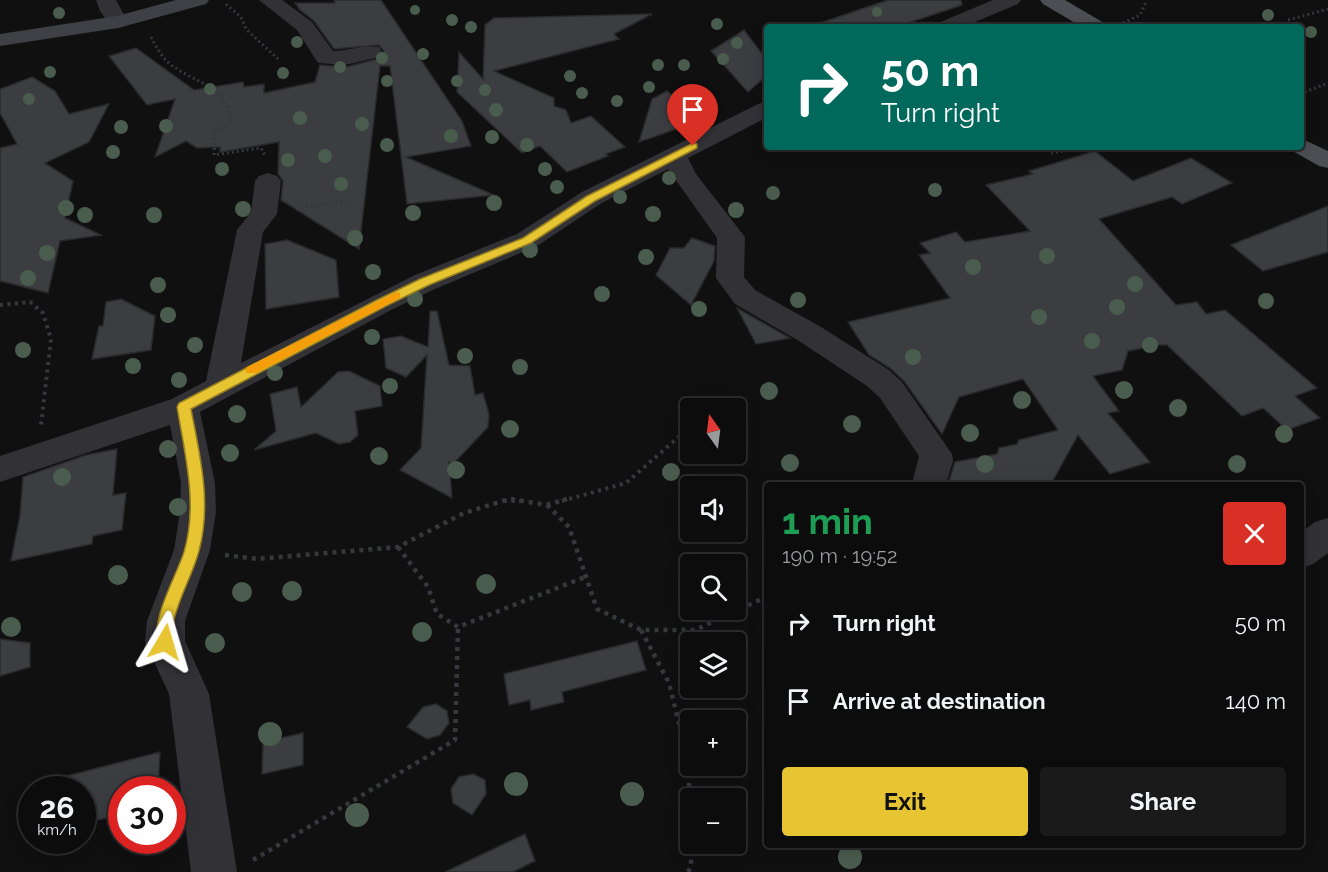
<!DOCTYPE html>
<html lang="en">
<head>
<meta charset="utf-8">
<style>
	:root { --surface:#0c0c0d; --page:#1a1a1b; --text:#f1f3f6; --muted:#9a9b9d; --line:#2c2c2e; --accent:#e7c431 }
	body { margin:0; font-family:Raleway,sans-serif; background:var(--page); color:var(--text); height:100vh; display:flex; flex-direction:column; font-size:22px; white-space:nowrap }
	* { box-sizing:border-box; margin:0 }
	p { font-size:20px; color:var(--muted) }
	.icon { flex:none; width:33px; height:33px; fill:none; stroke:currentColor; stroke-width:2; stroke-linecap:round; stroke-linejoin:round }
	.map { position:relative; flex:1; overflow:hidden }
	.drawer { position:absolute; left:764px; top:482px; width:540px; height:366px; display:flex; flex-direction:column; background:var(--surface); border-radius:6px; box-shadow:0 3px 15px #0003,0 0 0 2px var(--line) }
	.drawer>* { flex:none }
	.hud { position:absolute; left:764px; top:24px; width:540px; height:126px; border-radius:6px; box-shadow:0 3px 15px #0003,0 0 0 2px var(--line); background:#00695c; color:#fff; overflow:hidden }
	.needle { width:39px; rotate:346deg }
	.controls { position:absolute; left:680px; top:398px; display:grid; gap:12px }
	.controls a { display:grid; place-items:center; width:66px; height:66px; border-radius:6px; background:var(--surface); box-shadow:0 3px 15px #0003,0 0 0 2px var(--line); font-size:30px }
	.speed { position:absolute; left:18px; top:776px; display:flex; gap:12px; font-size:30px; font-weight:700; text-align:center }
	.speed>* { display:grid; place-content:center; width:78px; height:78px; border-radius:50%; background:var(--surface); box-shadow:0 3px 15px #0003,0 0 0 2px var(--line); line-height:1 }
	.speed small { font-size:15px; font-weight:400 }
	.speed .limit { border:9px solid #d22; background:#fff; color:#111 }
	.pin { position:absolute; display:grid; place-items:center; width:51px; height:51px; color:#fff; margin:-62px -26px; border-radius:50% 50% 50% 0; rotate:-45deg; box-shadow:0 0 6px #0007 }
	.pin .icon { rotate:45deg }
	.me { position:absolute; width:66px; margin:-33px; rotate:7deg; stroke-linejoin:round; filter:drop-shadow(0 0 4px #0008) }
	.turn { display:flex; align-items:center; gap:21px; height:126px; padding:0 18px; font-size:27px }
	.turn .icon { width:78px; height:78px; stroke-width:2.5 }
	.turn b { display:block; font-size:42px; line-height:51px }
	.round { display:grid; place-items:center; flex:none; width:63px; height:63px; border-radius:6px; background:var(--page) }
	.overview { display:flex; align-items:center; justify-content:space-between; height:102px; padding:0 18px }
	h1 { font-size:36px; font-weight:700; line-height:45px; color:#1e9e55 }
	.action { display:flex; gap:12px; margin-top:auto; padding:12px 18px }
	.action a { flex:1; height:69px; border-radius:6px; background:var(--accent); color:#111; font-size:24px; font-weight:700; line-height:69px; text-align:center }
	.action a+a { background:var(--page); color:var(--text) }
	ul { padding:0; list-style:none }
	li { display:flex; align-items:center; gap:18px; height:78px; padding:0 18px }
	li div { flex:1 }
	li b { display:block; font-size:22px }
	li em { font-style:normal }
	.map>svg:first-child { display:block }
</style>
</head>
<body>
<div class="map">
<svg width="1328" height="872" viewBox="0 0 1328 872">
	<rect width="100%" height="100%" fill="#101011"/>
	<g fill="#3c3d41" stroke="#2a2a2d" stroke-width="1.5">
		<polygon points="334,0 381,0 462,121 471,146 406,157 494,195 407,204 390,66 380,66 359,249 281,200 283,181 278,174 279,142 220,152 220,147 197,148 186,141 155,157 175,99 147,105 109,56 136,48 194,90 243,82 244,87 264,84 264,93 315,82 320,65 346,67 381,58 384,51 379,45 334,49 314,21 300,10 295,3 335,3"/>
		<polygon points="888,0 961,0 962,5 896,27 824,27 823,22"/>
		<polygon points="652,14 614,34 619,39 494,71 554,98 554,106 566,110 571,123 591,116 625,147 606,154 608,156 567,172 540,146 522,153 457,92 459,52 483,79 485,25 494,18"/>
		<polygon points="744,30 766,59 766,76 748,92 711,51"/>
		<polygon points="32,77 55,91 69,114 109,104 89,142 45,163 73,181 65,218 101,235 60,241 48,293 0,281 0,148 17,144 0,113 0,89"/>
		<polygon points="667,91 702,120 639,142 652,99"/>
		<polygon points="1095,151 1133,181 1191,158 1232,183 1182,204 1172,197 1099,219 1176,305 1197,302 1206,314 1225,310 1317,388 1295,396 1320,418 1287,430 1263,408 1242,416 1167,345 1159,345 1128,351 1122,370 1093,376 1119,411 1108,413 1150,462 1110,474 1078,435 1051,484 948,484 955,462 997,454 999,448 1017,444 1019,440 1058,430 1023,379 959,397 942,434 904,381 890,368 869,355 848,322 950,298 919,255 930,253 920,243 956,232 965,242 1030,231 986,185 1033,174 1029,171"/>
		<polygon points="1328,206 1328,252 1263,271 1231,245"/>
		<polygon points="692,238 715,246 714,261 691,305 656,275 670,248 684,248"/>
		<polygon points="287,240 336,260 339,297 266,309 265,244"/>
		<polygon points="121,299 155,316 151,350 92,359 99,326 103,326 106,302"/>
		<polygon points="737,308 790,338 756,344"/>
		<polygon points="430,311 437,311 449,365 470,366 475,395 483,393 489,414 488,427 453,464 449,462 452,498 400,470 421,448 427,355 406,377 386,368 383,339 401,336 428,347"/>
		<polygon points="349,371 380,386 382,406 355,411 358,435 350,442 339,444 316,433 254,450 276,431 270,394 297,387 301,407 338,372"/>
		<polygon points="117,449 113,495 126,493 122,530 93,536 92,544 11,561 20,515 23,477 86,455"/>
		<polygon points="0,639 30,643 30,667 0,676"/>
		<polygon points="637,641 646,670 562,692 564,702 531,710 530,700 509,705 504,674"/>
		<polygon points="436,704 447,711 449,723 440,735 427,739 407,727 423,707"/>
		<polygon points="303,733 303,765 262,774 263,742"/>
		<polygon points="160,752 158,789 122,789 122,814 82,824 82,789 56,789 55,779"/>
		<polygon points="473,774 485,780 486,794 472,815 453,803 451,789 459,777"/>
		<polygon points="525,834 535,861 513,872 445,872"/>
	</g>
	<g fill="none" stroke-linecap="round" stroke-linejoin="round">
		<g stroke="#37383d" stroke-width="3" stroke-dasharray="2 3" stroke-linecap="butt">
			<polyline points="226,4 241,17 246,29 278,59"/>
			<polyline points="1288,20 1328,9"/>
			<polyline points="1123,23 1140,15 1147,0"/>
			<path d="M 151,37 C 157,48 163,60 174,67 C 197,83 231,89 230,123 L 215,134 L 214,155 L 261,148 L 266,157"/>
			<polyline points="1300,94 1328,83"/>
			<polyline points="1051,153 1091,147"/>
			<polyline points="296,209 349,200"/>
		</g>
		<g stroke="#37383d" stroke-width="4" stroke-dasharray="3 4.5" stroke-linecap="butt">
			<polyline points="0,305 30,302 43,313 51,339 41,425"/>
			<polyline points="504,501 520,501"/>
			<polyline points="562,501 626,483 690,427"/>
		</g>
		<g stroke="#37383d" stroke-width="4.5" stroke-dasharray="4 5" stroke-linecap="butt">
			<polyline points="511,499 546,505 567,499"/>
			<polyline points="547,505 569,527 597,609 641,630 695,630 766,597"/>
			<polyline points="398,547 428,587 437,614 458,627 585,577"/>
			<polyline points="225,555 257,559 398,547 464,513 509,499"/>
			<polyline points="641,630 669,683 688,760 690,808"/>
			<polyline points="253,860 455,740 458,627"/>
			<polyline points="688,872 691,867 691,843"/>
		</g>
		<g fill="#313136" fill-rule="evenodd">
			<polygon points="96,0 116,0 128,22 125,26 118,28 111,26 100,11"/>
			<path d="M 259,0 L 282,0 L 312,22 L 333,51 C 348,51 364,44 379,47 L 382,52 L 379,57 L 345,65 L 318,63 L 297,30 Z"/>
			<polygon points="993,0 1021,0 1018,4 963,27 934,27 938,23"/>
			<polygon points="766,102 766,118 688,158 696,174 745,237 744,277 755,290 821,327 889,370 902,382 952,454 953,461 946,484 912,484 919,456 880,398 867,386 799,341 735,304 716,278 717,238 668,169 600,204 537,246 435,289 391,310 200,412 215,483 216,512 210,550 185,621 185,641 209,694 237,872 191,872 169,694 145,642 147,621 174,550 180,512 181,483 170,425 0,482 0,456 172,399 206,381 237,230 251,212 255,181 259,176 268,173 277,176 281,181 277,214 263,232 241,363 415,275 517,234 582,192 758,104"/>
			<polygon points="1328,518 1328,553 1313,564 1300,568 1300,533 1315,522"/>
		</g>
		<polygon fill="#3f4046" fill-rule="evenodd" points="176,0 209,0 206,4 118,28 0,46 0,34 117,16"/>
		<g fill="#4d4e54" fill-rule="evenodd">
			<polygon points="1040,0 1065,0 1104,23 1108,27 1082,27 1043,4"/>
			<polygon points="1300,138 1328,151 1328,168 1319,166 1291,150 1289,147 1300,147"/>
		</g>
	</g>
	<g fill="#4a5c4e">
		<circle cx="415" cy="10" r="5"/>
		<circle cx="877" cy="12" r="5"/>
		<circle cx="59" cy="13" r="6"/>
		<circle cx="1268" cy="15" r="6"/>
		<circle cx="452" cy="20" r="6"/>
		<circle cx="717" cy="24" r="6"/>
		<circle cx="471" cy="27" r="6"/>
		<circle cx="1311" cy="32" r="6"/>
		<circle cx="297" cy="42" r="6"/>
		<circle cx="737" cy="43" r="6"/>
		<circle cx="423" cy="54" r="6"/>
		<circle cx="382" cy="58" r="6"/>
		<circle cx="723" cy="59" r="6"/>
		<circle cx="658" cy="65" r="6"/>
		<circle cx="684" cy="65" r="6"/>
		<circle cx="340" cy="67" r="6"/>
		<circle cx="50" cy="72" r="6"/>
		<circle cx="283" cy="73" r="6"/>
		<circle cx="570" cy="76" r="6"/>
		<circle cx="387" cy="81" r="6"/>
		<circle cx="457" cy="81" r="6"/>
		<circle cx="649" cy="87" r="6"/>
		<circle cx="210" cy="89" r="6"/>
		<circle cx="485" cy="90" r="6"/>
		<circle cx="582" cy="93" r="6"/>
		<circle cx="29" cy="99" r="6"/>
		<circle cx="617" cy="101" r="6"/>
		<circle cx="496" cy="110" r="7"/>
		<circle cx="300" cy="118" r="7"/>
		<circle cx="362" cy="124" r="7"/>
		<circle cx="166" cy="126" r="7"/>
		<circle cx="121" cy="127" r="7"/>
		<circle cx="451" cy="136" r="7"/>
		<circle cx="492" cy="137" r="7"/>
		<circle cx="387" cy="145" r="7"/>
		<circle cx="527" cy="145" r="7"/>
		<circle cx="113" cy="152" r="7"/>
		<circle cx="325" cy="156" r="7"/>
		<circle cx="288" cy="160" r="7"/>
		<circle cx="222" cy="169" r="7"/>
		<circle cx="545" cy="169" r="7"/>
		<circle cx="669" cy="178" r="7"/>
		<circle cx="341" cy="184" r="7"/>
		<circle cx="557" cy="187" r="7"/>
		<circle cx="935" cy="190" r="7"/>
		<circle cx="773" cy="193" r="7"/>
		<circle cx="620" cy="197" r="7"/>
		<circle cx="494" cy="203" r="8"/>
		<circle cx="66" cy="208" r="8"/>
		<circle cx="243" cy="209" r="8"/>
		<circle cx="736" cy="210" r="8"/>
		<circle cx="413" cy="213" r="8"/>
		<circle cx="653" cy="214" r="8"/>
		<circle cx="85" cy="215" r="8"/>
		<circle cx="154" cy="215" r="8"/>
		<circle cx="355" cy="238" r="8"/>
		<circle cx="530" cy="250" r="8"/>
		<circle cx="47" cy="253" r="8"/>
		<circle cx="1047" cy="256" r="8"/>
		<circle cx="646" cy="257" r="8"/>
		<circle cx="973" cy="267" r="8"/>
		<circle cx="373" cy="272" r="8"/>
		<circle cx="28" cy="278" r="8"/>
		<circle cx="1135" cy="284" r="8"/>
		<circle cx="158" cy="285" r="8"/>
		<circle cx="602" cy="294" r="8"/>
		<circle cx="415" cy="299" r="8"/>
		<circle cx="798" cy="300" r="8"/>
		<circle cx="1266" cy="301" r="8"/>
		<circle cx="1117" cy="307" r="8"/>
		<circle cx="699" cy="309" r="8"/>
		<circle cx="168" cy="315" r="8"/>
		<circle cx="1039" cy="317" r="8"/>
		<circle cx="372" cy="337" r="8"/>
		<circle cx="1092" cy="341" r="8"/>
		<circle cx="195" cy="345" r="8"/>
		<circle cx="1150" cy="345" r="8"/>
		<circle cx="23" cy="350" r="8"/>
		<circle cx="465" cy="356" r="8"/>
		<circle cx="913" cy="357" r="8"/>
		<circle cx="133" cy="366" r="8"/>
		<circle cx="520" cy="367" r="8"/>
		<circle cx="275" cy="373" r="8"/>
		<circle cx="179" cy="380" r="8"/>
		<circle cx="390" cy="386" r="8"/>
		<circle cx="1124" cy="390" r="9"/>
		<circle cx="769" cy="391" r="9"/>
		<circle cx="1022" cy="400" r="9"/>
		<circle cx="1178" cy="408" r="9"/>
		<circle cx="237" cy="414" r="9"/>
		<circle cx="852" cy="424" r="9"/>
		<circle cx="510" cy="429" r="9"/>
		<circle cx="970" cy="433" r="9"/>
		<circle cx="1284" cy="434" r="9"/>
		<circle cx="168" cy="449" r="9"/>
		<circle cx="230" cy="453" r="9"/>
		<circle cx="379" cy="456" r="9"/>
		<circle cx="790" cy="463" r="9"/>
		<circle cx="985" cy="464" r="9"/>
		<circle cx="1237" cy="464" r="9"/>
		<circle cx="456" cy="470" r="9"/>
		<circle cx="671" cy="472" r="9"/>
		<circle cx="62" cy="477" r="9"/>
		<circle cx="178" cy="507" r="9"/>
		<circle cx="118" cy="575" r="10"/>
		<circle cx="486" cy="584" r="10"/>
		<circle cx="292" cy="591" r="10"/>
		<circle cx="242" cy="592" r="10"/>
		<circle cx="11" cy="627" r="10"/>
		<circle cx="422" cy="632" r="10"/>
		<circle cx="215" cy="643" r="10"/>
		<circle cx="270" cy="734" r="12"/>
		<circle cx="516" cy="784" r="12"/>
		<circle cx="632" cy="794" r="12"/>
		<circle cx="357" cy="815" r="12"/>
		<circle cx="850" cy="857" r="12"/>
	</g>
	<path fill="#e7c431" stroke="#967f20" stroke-width="1.5" d="M 693,143 L 697,144 L 697,148 L 595,201 L 531,243 L 429,285 L 386,306 L 191,409 C 200,456 212,503 199,551 C 193,574 179,597 174,620 C 172,630 175,639 171,648 L 165,650 L 159,648 C 148,623 176,577 184,552 C 198,504 185,455 177,407 L 179,403 L 377,300 L 420,279 L 523,238 L 587,196 Z"/>
	<polygon fill="#f59e0b" points="396,292 400,293 400,298 256,373 247,373 245,370 247,367"/>
</svg>
<div class="controls">
<a><svg class="needle" viewBox="-14 -14 28 28"><path d="M0-13l5 13h-10z" fill="#e53935"/><path d="M0 13l5-13h-10z" fill="#9a9b9d"/></svg></a>
<a><svg class="icon" aria-label="sound" viewBox="0 0 24 24"><path d="M4 9h4l5-4v14l-5-4H4zM17 9q2 3 0 6"/></svg></a>
<a><svg class="icon" aria-label="search" viewBox="0 0 24 24"><circle cx="10" cy="10" r="6"/><path d="M15 15l6 6"/></svg></a>
<a><svg class="icon" aria-label="layers" viewBox="0 0 24 24"><path d="M12 4l9 5-9 5-9-5zM3 14l9 5 9-5"/></svg></a>
<a>+</a>
<a>−</a>
</div>
<div class="speed"><div>26<small>km/h</small></div><div class="limit">30</div></div>
<div class="pin" style="left:693px;top:146px;background:#d93025"><svg class="icon" aria-label="arrive" viewBox="0 0 24 24"><path d="M6 21V4h12l-3 4 3 4H6"/></svg></div>
<svg class="me" style="left:165px;top:642px" viewBox="-20 -20 40 40"><path d="M0-17L14 15 0 8-14 15z" fill="#e7c431" stroke="#fff" stroke-width="4"/></svg>
<div class="hud">
<div class="turn"><svg class="icon" aria-label="right" viewBox="0 0 24 24"><path d="M7 20v-9h11M14 6l5 5-5 5"/></svg><div><b>50 m</b>Turn right</div></div>
</div>
<section class="drawer">
<div class="overview"><div><h1>1 min</h1><p>190 m · 19:52</p></div><a class="round" style="background:#d93025;color:#fff"><svg class="icon" aria-label="close" viewBox="0 0 24 24"><path d="M6 6l12 12M18 6L6 18"/></svg></a></div>
<ul>
<li><svg class="icon" aria-label="right" viewBox="0 0 24 24"><path d="M7 20v-9h11M14 6l5 5-5 5"/></svg><div><b>Turn right</b></div><em>50 m</em></li>
<li><svg class="icon" aria-label="arrive" viewBox="0 0 24 24"><path d="M6 21V4h12l-3 4 3 4H6"/></svg><div><b>Arrive at destination</b></div><em>140 m</em></li>
</ul>
<div class="action"><a>Exit</a><a>Share</a></div>
</section>
</div>
</body>
</html>
